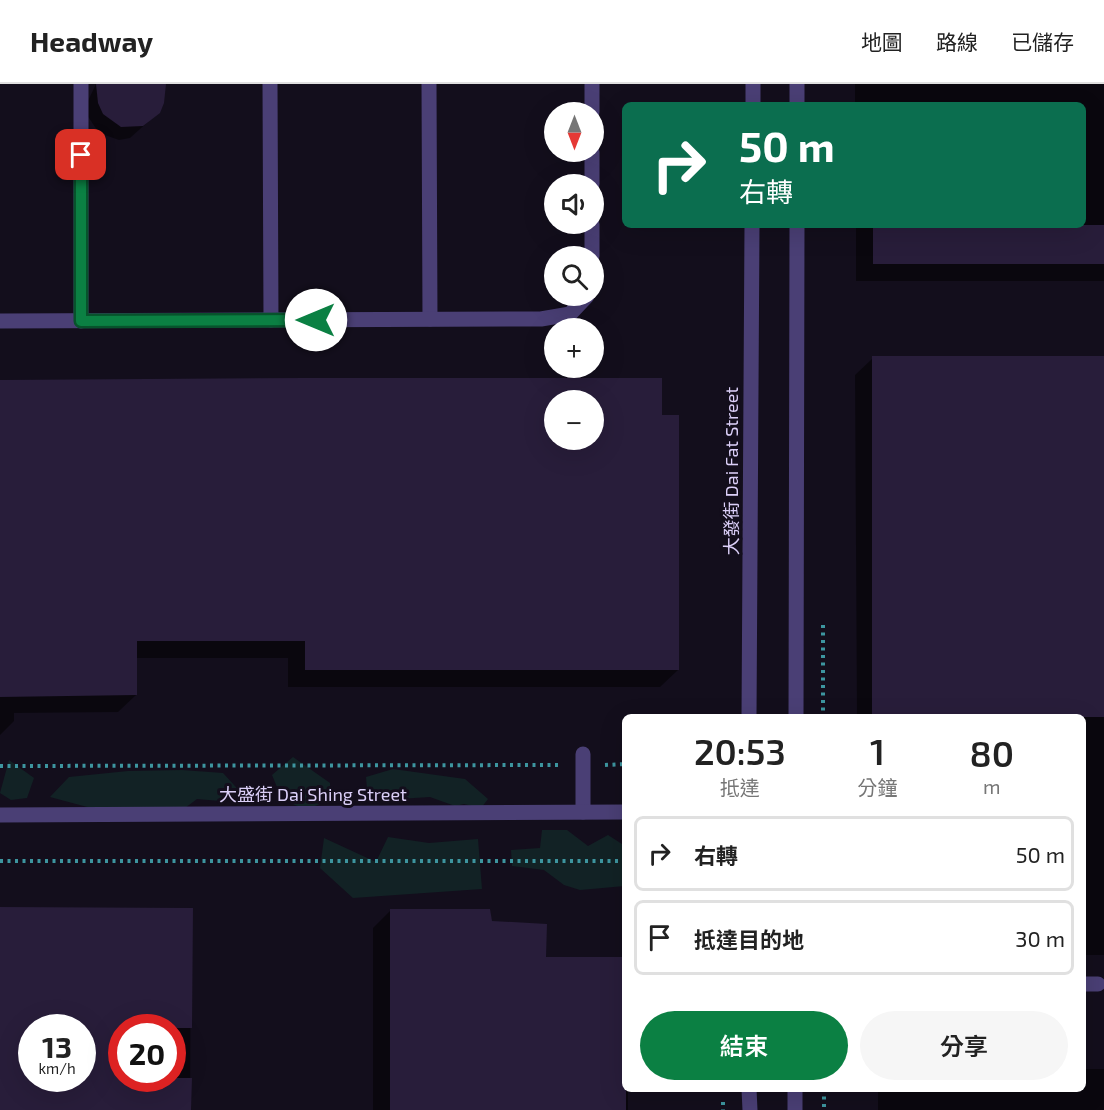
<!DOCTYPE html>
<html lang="zh-TW">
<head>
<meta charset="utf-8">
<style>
	:root { --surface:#fff; --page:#f6f6f6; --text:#222; --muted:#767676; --line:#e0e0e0; --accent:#0b8043 }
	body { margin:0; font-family:"Exo 2","Noto Sans TC",sans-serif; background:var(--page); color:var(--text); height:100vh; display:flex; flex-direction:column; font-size:22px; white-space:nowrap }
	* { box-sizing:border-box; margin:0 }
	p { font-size:20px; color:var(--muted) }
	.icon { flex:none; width:33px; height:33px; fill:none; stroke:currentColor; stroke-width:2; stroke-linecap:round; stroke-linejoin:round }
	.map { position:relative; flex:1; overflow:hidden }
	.details { position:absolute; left:622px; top:630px; width:464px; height:378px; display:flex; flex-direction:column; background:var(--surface); border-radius:9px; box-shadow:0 6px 24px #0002 }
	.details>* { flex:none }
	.hud { position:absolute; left:622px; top:18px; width:464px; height:126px; border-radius:9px; box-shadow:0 6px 24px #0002; background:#0b6e4f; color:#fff; overflow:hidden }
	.needle { width:39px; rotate:180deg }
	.fabs { position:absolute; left:544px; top:18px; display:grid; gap:12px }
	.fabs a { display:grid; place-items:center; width:60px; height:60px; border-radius:50%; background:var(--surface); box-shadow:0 6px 24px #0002; font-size:30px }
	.speed { position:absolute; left:18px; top:930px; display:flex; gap:12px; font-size:30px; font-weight:700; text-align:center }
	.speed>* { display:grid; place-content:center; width:78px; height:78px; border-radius:50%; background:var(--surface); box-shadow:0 6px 24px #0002; line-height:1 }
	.speed small { font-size:15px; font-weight:400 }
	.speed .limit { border:9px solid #d22; background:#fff; color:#111 }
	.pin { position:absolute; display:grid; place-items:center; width:51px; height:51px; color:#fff; margin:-26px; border-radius:12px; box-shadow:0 3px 9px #0006 }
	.me { position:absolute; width:66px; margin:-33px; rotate:270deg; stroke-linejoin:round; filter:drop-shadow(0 0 4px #0008) }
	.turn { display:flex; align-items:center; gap:21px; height:126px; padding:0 18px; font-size:27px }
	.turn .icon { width:78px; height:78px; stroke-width:2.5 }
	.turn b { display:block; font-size:42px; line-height:51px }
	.eta { display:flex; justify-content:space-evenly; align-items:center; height:102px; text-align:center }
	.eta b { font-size:36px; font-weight:600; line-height:42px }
	.cta { display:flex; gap:12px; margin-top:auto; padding:12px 18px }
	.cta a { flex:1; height:69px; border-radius:36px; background:var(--accent); color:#fff; font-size:24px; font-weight:600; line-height:69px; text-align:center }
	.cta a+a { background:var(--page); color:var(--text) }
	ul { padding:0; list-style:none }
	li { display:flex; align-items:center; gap:18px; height:75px; margin:0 12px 9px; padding:0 6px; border:3px solid var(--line); border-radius:9px }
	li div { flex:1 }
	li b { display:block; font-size:22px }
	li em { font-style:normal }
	header { display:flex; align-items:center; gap:36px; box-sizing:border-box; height:84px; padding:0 30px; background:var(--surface); border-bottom:2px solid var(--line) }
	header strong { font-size:28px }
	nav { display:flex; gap:33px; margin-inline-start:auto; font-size:21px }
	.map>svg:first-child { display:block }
</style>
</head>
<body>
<header>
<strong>Headway</strong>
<nav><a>地圖</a><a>路線</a><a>已儲存</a></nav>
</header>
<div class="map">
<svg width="1104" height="1026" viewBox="0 0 1104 1026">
	<rect width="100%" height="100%" fill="#130e1c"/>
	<g fill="#122225">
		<polygon points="293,673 330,699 331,715 306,726 282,715 272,691"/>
		<polygon points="9,676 34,694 27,714 11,716 0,709"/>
		<polygon points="393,685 465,695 488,715 481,724 464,720 455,722 430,713 368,717 366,693"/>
		<polygon points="182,686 223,689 244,712 220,717 197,715 169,736 91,724 50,713 69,693 128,687"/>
		<polygon points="542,746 567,746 588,762 608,751 625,762 625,802 580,806 564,801 544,786 512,782 511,766 540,764"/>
		<polygon points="388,753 429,759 478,755 482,805 353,814 320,784 324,754 376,778"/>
	</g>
	<g fill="#0007" fill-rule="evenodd">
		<polygon points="162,0 159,28 130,54 119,56 99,49 87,31 86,21 96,0"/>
		<polygon points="855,0 1104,0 1104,197 856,197 856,141 1083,141 1083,21 855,21"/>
		<polygon points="1104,273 1104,871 1083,871 1083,633 857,633 855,291 873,274"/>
		<path d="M 660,295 L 660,333 L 678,586 L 660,603 L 288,603 L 288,574 L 135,574 L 136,611 L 118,628 L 14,629 L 14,637 L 0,651 L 0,298 ZM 555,316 L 594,316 L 594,356 L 555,356 Z"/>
		<path d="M 0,824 L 191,826 L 190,1026 L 0,1026 ZM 32,944 L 82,944 L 82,994 L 32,994 ZM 122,944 L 172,944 L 172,994 L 122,994 Z"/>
		<polygon points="390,827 491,839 545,875 628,1005 628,1026 373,1026 373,844"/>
		<polygon points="1083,985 1104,985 1104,1026 878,1026 878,1005 1083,1005"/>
	</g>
	<g fill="#281d3a" fill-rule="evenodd">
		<polygon points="96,0 166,0 164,19 160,29 143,42 121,43 103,30 98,19"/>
		<rect x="873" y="141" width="231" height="39"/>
		<rect x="872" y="272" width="232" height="361"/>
		<path d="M 305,294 L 662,294 L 662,331 L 679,331 L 679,586 L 305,586 L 305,557 L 137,557 L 137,611 L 0,613 L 0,296 ZM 555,316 L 594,316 L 594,356 L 555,356 Z"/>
		<path d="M 0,823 L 193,824 L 192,944 L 122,944 L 122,994 L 192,994 L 191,1026 L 0,1026 ZM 32,944 L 82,944 L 82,994 L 32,994 Z"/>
		<polygon points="390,825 490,825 492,837 547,840 546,873 626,873 626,1026 390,1026"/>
	</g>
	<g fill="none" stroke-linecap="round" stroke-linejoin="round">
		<g stroke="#3d959f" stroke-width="4" stroke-dasharray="3 4.5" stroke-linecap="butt">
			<polyline points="823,541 823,633"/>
			<polyline points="605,681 626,680"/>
			<polyline points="0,682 559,681"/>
			<polyline points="0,777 626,777"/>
			<polyline points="824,1005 824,1026"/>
			<polyline points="723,1018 723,1026"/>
		</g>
		<g stroke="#4a3f75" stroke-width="15">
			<polyline points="81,0 81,237"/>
			<polyline points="270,0 271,236"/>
			<polyline points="429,0 430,235"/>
			<polyline points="753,21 753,0"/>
			<polyline points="797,21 797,0"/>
			<polyline points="592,28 592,0"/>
			<polyline points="592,100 592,68"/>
			<polyline points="592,172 592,140"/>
			<polyline points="0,237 541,235 570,230 587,212"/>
			<polyline points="749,633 752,141"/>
			<polyline points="796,633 797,141"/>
			<polyline points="583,670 583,728"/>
			<polyline points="0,731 626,728"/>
			<polyline points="1083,900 1098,900"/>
			<polyline points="749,1005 750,1026"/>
			<polyline points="795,1026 795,1005"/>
		</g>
	</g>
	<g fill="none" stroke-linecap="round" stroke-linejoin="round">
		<defs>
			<polyline id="route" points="81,71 81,237 316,236"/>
		</defs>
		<use href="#route" stroke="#07532c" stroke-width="15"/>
		<use href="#route" stroke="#0b8043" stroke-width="10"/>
	</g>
	<g text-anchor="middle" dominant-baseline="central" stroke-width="6" stroke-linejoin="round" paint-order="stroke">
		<g font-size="18" fill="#dbcff8" stroke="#130e1c">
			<text transform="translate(731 387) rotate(-90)">大發街 Dai Fat Street</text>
			<text x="313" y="710">大盛街 Dai Shing Street</text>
		</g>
	</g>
</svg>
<div class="fabs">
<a><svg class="needle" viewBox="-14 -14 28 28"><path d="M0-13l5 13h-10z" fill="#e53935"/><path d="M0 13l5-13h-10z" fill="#767676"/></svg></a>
<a><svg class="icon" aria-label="sound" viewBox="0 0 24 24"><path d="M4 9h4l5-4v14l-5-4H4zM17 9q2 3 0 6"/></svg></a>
<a><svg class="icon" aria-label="search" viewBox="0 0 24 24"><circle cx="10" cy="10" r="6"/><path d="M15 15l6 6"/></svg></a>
<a>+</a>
<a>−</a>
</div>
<div class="speed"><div>13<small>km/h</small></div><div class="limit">20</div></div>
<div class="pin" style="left:81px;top:71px;background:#d93025"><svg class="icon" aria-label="arrive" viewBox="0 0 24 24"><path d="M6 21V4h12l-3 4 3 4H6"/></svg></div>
<svg class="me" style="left:316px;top:236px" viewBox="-20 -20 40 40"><circle r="19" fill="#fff"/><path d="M0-13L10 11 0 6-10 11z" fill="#0b8043"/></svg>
<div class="hud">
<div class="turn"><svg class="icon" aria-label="right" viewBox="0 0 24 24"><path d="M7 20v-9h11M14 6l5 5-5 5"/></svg><div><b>50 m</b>右轉</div></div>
</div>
<section class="details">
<div class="eta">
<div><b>20:53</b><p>抵達</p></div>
<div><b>1</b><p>分鐘</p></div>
<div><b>80</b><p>m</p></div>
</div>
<ul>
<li><svg class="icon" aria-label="right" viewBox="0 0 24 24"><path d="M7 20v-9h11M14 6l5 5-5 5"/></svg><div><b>右轉</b></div><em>50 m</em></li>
<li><svg class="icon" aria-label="arrive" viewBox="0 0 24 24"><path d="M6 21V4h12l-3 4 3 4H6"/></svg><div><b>抵達目的地</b></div><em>30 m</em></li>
</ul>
<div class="cta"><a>結束</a><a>分享</a></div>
</section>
</div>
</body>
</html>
